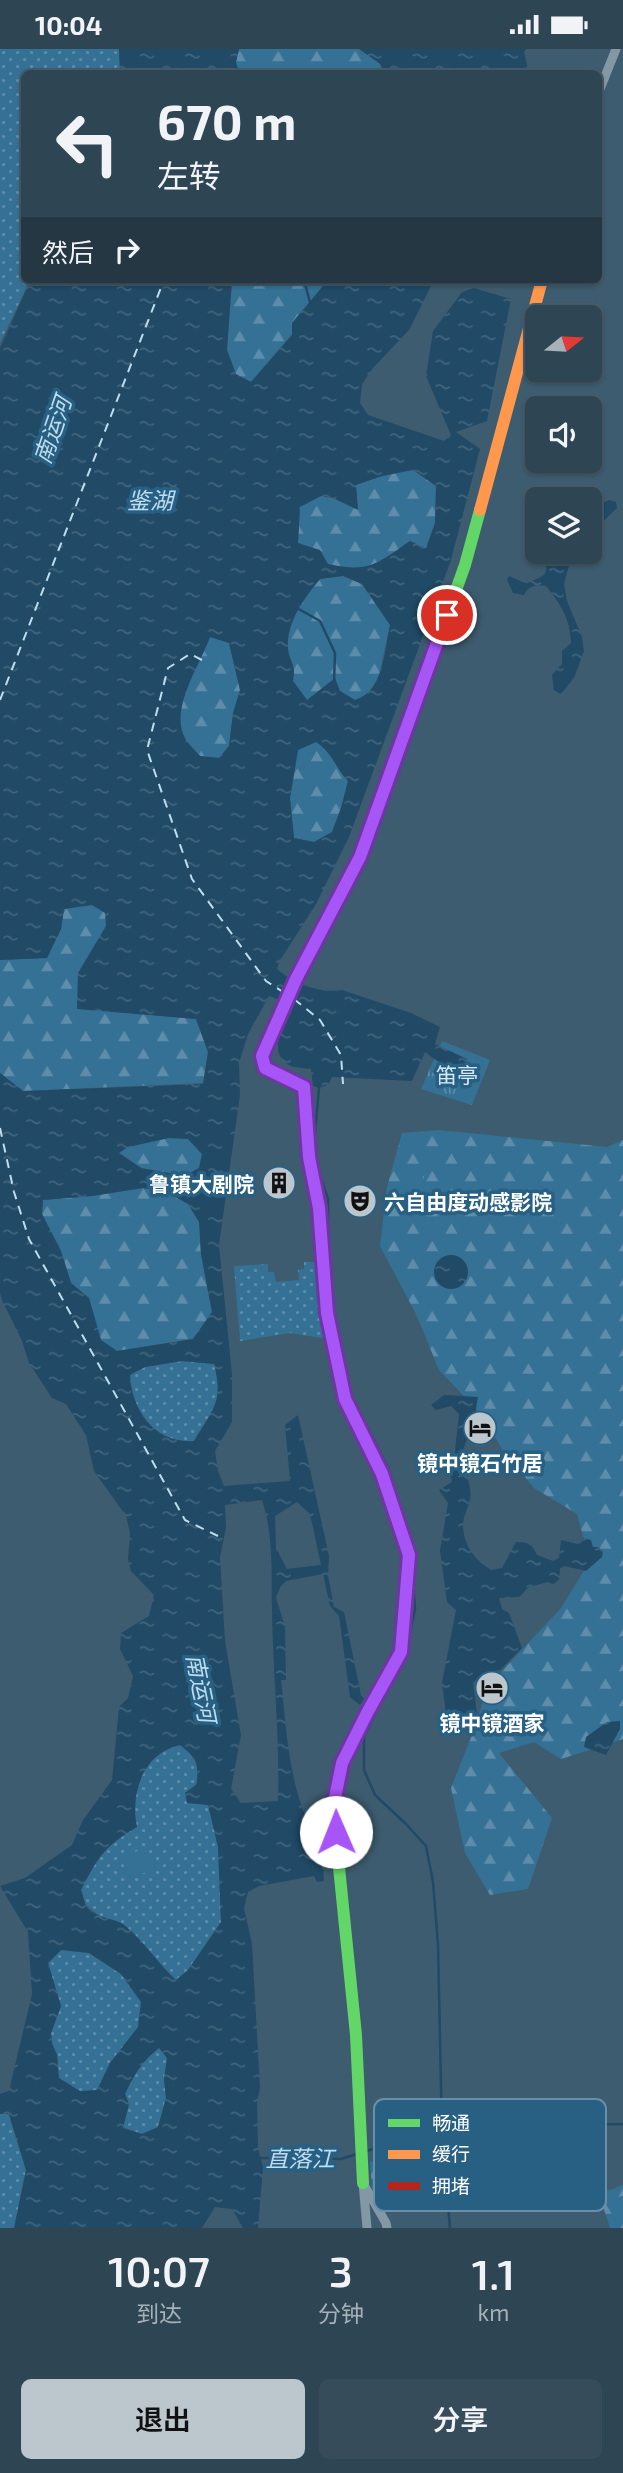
<!DOCTYPE html>
<html lang="zh">
<head>
<meta charset="utf-8">
<style>
	:root { --surface:#2e4553; --page:#364c5a; --text:#f1f3f6; --muted:#a7b1b8; --line:#495d6a; --accent:#bbc6cd }
	body { margin:0; font-family:"Exo 2","Noto Sans SC",sans-serif; background:var(--page); color:var(--text); height:100vh; display:flex; flex-direction:column; font-size:26px; white-space:nowrap }
	* { box-sizing:border-box; margin:0 }
	p { font-size:23px; color:var(--muted) }
	.icon { flex:none; width:38px; height:38px; fill:none; stroke:currentColor; stroke-width:2; stroke-linecap:round; stroke-linejoin:round }
	.map { position:relative; height:2179px; overflow:hidden }
	.details { display:flex; flex-direction:column; background:var(--surface); flex:1 }
	.details>* { flex:none }
	.top-card { position:absolute; left:21px; top:21px; width:581px; height:214px; border-radius:10px; box-shadow:0 2px 5px #0004,0 0 0 2px var(--line); background:#2e4553; color:var(--text); overflow:hidden }
	.needle { width:46px; rotate:72deg }
	.tools { position:absolute; left:525px; top:256px; display:grid; gap:14px }
	.tools a { display:grid; place-items:center; width:77px; height:77px; border-radius:10px; background:var(--surface); box-shadow:0 2px 5px #0004,0 0 0 2px var(--line); font-size:35px }
	.pin { position:absolute; display:grid; place-items:center; width:60px; height:60px; color:#fff; margin:-30px; border:4px solid #fff; border-radius:50%; box-shadow:0 2px 7px #0007 }
	.me { position:absolute; width:77px; margin:-38px; rotate:359deg; stroke-linejoin:round; filter:drop-shadow(0 0 5px #0008) }
	.turn { display:flex; align-items:center; gap:24px; height:147px; padding:0 21px; font-size:32px }
	.turn .icon { width:91px; height:91px; stroke-width:2.5 }
	.turn b { display:block; font-size:49px; line-height:60px }
	.then { display:flex; align-items:center; height:66px; padding:0 21px; background:#0003; gap:14px; font-size:26px }
	.eta { display:flex; justify-content:space-evenly; align-items:center; height:119px; text-align:center }
	.eta b { font-size:42px; font-weight:600; line-height:49px }
	.button { display:flex; gap:14px; margin-top:auto; padding:14px 21px }
	.button a { flex:1; height:80px; border-radius:10px; background:var(--accent); color:#111; font-size:28px; font-weight:600; line-height:80px; text-align:center }
	.button a+a { background:var(--page); color:var(--text) }
	.status { display:flex; justify-content:space-between; align-items:center; height:49px; padding:0 35px; background:var(--surface); direction:ltr }
	.status svg { height:19px; fill:currentColor }
	.map>svg:first-child { display:block }
</style>
</head>
<body>
<div class="status"><b>10:04</b><svg viewBox="0 0 49 12"><path d="M0 12V9h3v3zM5 12V6h3v6zM10 12V3h3v9zM15 12V0h3v12zM26 1h20v11H26zM47 4h2v5h-2z"/></svg></div>
<div class="map">
<svg width="623" height="2179" viewBox="0 0 623 2179">
	<defs>
		<pattern id="grass-dots" width="8" height="8" patternUnits="userSpaceOnUse" patternTransform="scale(1.75)"><rect width="8" height="8" fill="#347195"/><path d="M2 2h.1M6 6h.1" fill="none" stroke="#5d8daa" stroke-width="1.8" stroke-linecap="round"/></pattern>
		<pattern id="forest-firs" width="22" height="20" patternUnits="userSpaceOnUse" patternTransform="scale(1.75)"><rect width="22" height="20" fill="#347195"/><path d="M5 1l3.5 6h-7zM16 11l3.5 6h-7z" fill="#5d8daa"/></pattern>
		<pattern id="park-tufts" width="24" height="20" patternUnits="userSpaceOnUse" patternTransform="scale(1.75)"><rect width="24" height="20" fill="#347195"/><path d="M3 7l-1-3M5 7V3M7 7l1-3M15 17l-1-3M17 17v-4M19 17l1-3" fill="none" stroke="#5d8daa"/></pattern>
		<pattern id="water-ripples" width="26" height="14" patternUnits="userSpaceOnUse" patternTransform="scale(1.75)"><rect width="26" height="14" fill="#204a66"/><path d="M2 4q2-2 4 0t4 0M15 11q2-2 4 0t4 0" fill="none" stroke="#41657d"/></pattern>
	</defs>
	<rect width="100%" height="100%" fill="#3d5c6f"/>
	<g fill="url(#grass-dots)">
		<polygon points="0,0 119,0 120,24 24,24 24,231 30,231 0,294"/>
		<polygon points="304,1213 313,1213 319,1219 327,1290 290,1284 240,1292 234,1217 268,1215 268,1223 274,1223 276,1233 299,1231 298,1221 304,1220"/>
		<path d="M 182,1312 L 214,1315 C 224,1353 213,1360 194,1392 C 156,1395 132,1363 129,1326 L 145,1318 Z"/>
		<path d="M 180,1696 C 205,1715 200,1729 187,1754 L 208,1755 L 218,1798 L 221,1873 L 188,1921 L 176,1931 L 121,1874 L 102,1869 L 86,1856 L 81,1841 C 98,1808 105,1797 136,1778 C 130,1744 143,1704 180,1696 Z"/>
		<polygon points="61,1901 89,1904 121,1925 141,1953 138,1978 110,2014 97,2041 80,2043 59,2029 57,2006 52,1994 51,1984 61,1957 48,1914"/>
		<path d="M 159,1999 L 167,2009 L 164,2030 L 166,2049 L 158,2078 L 142,2085 L 123,2078 L 129,2055 L 125,2045 C 134,2026 142,2012 159,1999 Z"/>
		<polygon points="8,2064 26,2121 14,2179 0,2179 0,2065"/>
	</g>
	<g fill="url(#forest-firs)">
		<polygon points="239,0 359,0 379,14 385,24 239,24 236,13"/>
		<polygon points="232,231 328,231 292,274 292,285 251,333 236,325 227,301"/>
		<polygon points="413,420 436,437 435,474 426,499 382,512 370,519 344,519 328,515 298,494 300,458 321,447 335,450 358,460 356,436 382,427"/>
		<path d="M 343,527 L 362,535 L 390,576 L 378,631 L 367,647 L 355,651 L 340,642 L 307,651 L 293,632 C 296,613 290,615 288,600 C 286,574 304,549 320,530 Z"/>
		<path d="M 210,588 L 229,594 L 240,641 L 233,664 L 229,697 L 219,709 L 200,707 C 195,701 188,696 185,689 C 169,660 200,616 210,588 Z"/>
		<path d="M 316,693 C 333,703 334,717 348,732 L 341,759 L 332,783 L 314,793 L 294,789 L 290,749 L 298,701 Z"/>
		<polygon points="92,856 106,864 106,877 77,959 196,970 208,1003 203,1034 23,1042 0,1024 0,911 47,909 61,880 64,860"/>
		<polygon points="439,1081 607,1098 623,1091 623,1690 561,1710 534,1693 499,1704 552,1769 528,1840 490,1846 465,1804 451,1739 474,1681 488,1637 561,1559 590,1512 577,1465 534,1439 502,1400 482,1366 439,1321 416,1265 380,1197 387,1138 402,1084"/>
		<polygon points="168,1089 188,1090 202,1105 199,1119 185,1127 141,1119 119,1104 128,1098"/>
		<polygon points="143,1139 167,1143 188,1155 199,1173 201,1205 212,1264 193,1290 117,1302 101,1291 89,1249 71,1234 61,1202 42,1165 43,1151 92,1147"/>
		<polygon points="424,2109 428,2156 393,2161 372,2140 370,2113"/>
		<polygon points="623,2136 623,2179 610,2179 599,2145"/>
	</g>
	<g fill="url(#park-tufts)">
		<polygon points="442,992 490,1011 472,1056 421,1040"/>
		<polygon points="403,1116 425,1118 423,1137 401,1135"/>
	</g>
	<polygon fill="#347195" points="148,1799 154,1821 127,1829 121,1807"/>
	<g fill="url(#water-ripples)" fill-rule="evenodd">
		<polygon points="119,0 239,0 236,13 239,24 120,24"/>
		<polygon points="359,0 526,0 524,3 529,24 385,24 379,14"/>
		<path d="M 34,231 L 232,231 L 227,301 L 236,325 L 251,333 L 292,286 L 292,274 L 328,231 L 434,231 L 409,281 L 373,319 L 362,335 L 360,354 L 368,366 L 444,392 L 451,386 L 426,327 L 433,282 L 462,243 L 474,239 L 511,250 L 487,372 L 456,383 L 480,400 L 451,511 L 349,788 L 316,855 L 279,913 L 277,920 C 294,934 318,945 342,941 L 411,964 L 440,978 L 435,995 L 467,1010 L 466,1019 C 448,1019 439,1014 425,1003 L 412,1032 L 332,1028 L 329,1035 L 319,1039 L 313,1037 L 311,1020 C 305,1019 294,1019 289,1016 C 268,1004 282,980 289,965 L 285,953 L 269,947 L 248,985 L 239,1014 L 240,1046 L 219,1196 L 232,1325 L 232,1373 L 215,1402 L 218,1422 L 224,1437 L 290,1432 L 285,1376 L 298,1366 L 329,1507 L 328,1526 L 334,1558 L 344,1563 L 361,1646 L 364,1650 L 360,1656 L 350,1648 L 339,1567 L 330,1557 L 323,1525 L 286,1532 L 281,1537 L 276,1548 L 285,1578 L 286,1631 L 281,1631 C 286,1677 288,1721 304,1764 L 320,1765 L 324,1832 L 317,1833 L 314,1827 L 259,1837 L 248,1843 L 244,1859 L 252,1895 L 260,2039 L 257,2053 L 258,2099 L 263,2118 L 258,2179 L 243,2179 L 232,2160 L 215,2158 L 202,2179 L 14,2179 L 26,2121 L 9,2065 L 0,2065 L 0,2045 L 9,2042 L 32,1945 L 28,1883 L 0,1837 L 25,1829 L 72,1796 L 83,1771 L 112,1731 L 119,1658 L 128,1649 L 133,1627 L 120,1600 L 121,1584 L 149,1567 L 154,1546 L 131,1522 L 128,1510 L 130,1484 L 126,1467 L 94,1422 L 86,1386 L 66,1355 L 52,1349 L 29,1314 L 22,1292 L 2,1251 L 0,1244 L 0,1024 L 23,1042 L 203,1035 L 208,1003 L 196,970 L 77,960 L 78,924 L 106,877 L 105,864 L 92,856 L 64,860 L 61,880 L 47,909 L 0,911 L 0,299 L 26,241 ZM 413,421 L 436,437 L 435,474 L 426,499 L 410,492 C 377,515 369,524 328,515 L 320,501 L 298,494 L 300,458 L 321,447 L 335,450 L 358,461 L 356,436 L 382,427 ZM 343,527 L 362,535 L 390,576 C 384,602 384,642 355,651 L 340,642 L 335,629 L 307,651 L 293,632 C 296,613 290,615 288,600 C 286,574 304,549 320,530 ZM 210,588 L 229,594 L 240,641 L 233,664 L 229,697 L 219,709 L 200,707 C 195,701 188,695 185,689 C 169,660 200,616 210,588 ZM 316,693 C 332,703 335,718 348,732 L 341,759 L 332,783 L 314,793 L 294,789 L 290,749 L 298,701 ZM 169,1089 L 188,1090 L 202,1105 L 199,1119 L 185,1127 L 141,1119 L 119,1104 L 128,1098 ZM 143,1139 L 167,1143 L 188,1155 L 199,1173 L 201,1205 L 212,1263 L 193,1290 L 117,1302 L 101,1291 L 89,1249 L 71,1234 L 61,1202 L 42,1165 L 43,1151 L 92,1147 ZM 182,1312 L 214,1315 C 224,1353 213,1360 194,1392 C 155,1395 132,1362 130,1326 L 145,1318 ZM 262,1451 C 274,1487 271,1524 272,1563 C 273,1626 280,1689 278,1752 L 241,1754 L 231,1740 L 241,1686 L 225,1592 L 220,1508 L 226,1479 L 225,1456 ZM 297,1453 L 310,1465 L 321,1516 L 287,1520 L 276,1499 L 275,1467 ZM 180,1696 C 198,1710 198,1713 197,1735 L 185,1744 L 187,1754 L 208,1756 L 218,1798 L 221,1873 L 188,1921 L 176,1931 C 159,1916 138,1884 121,1874 C 109,1868 95,1869 86,1857 C 84,1853 83,1845 81,1841 C 98,1807 105,1797 137,1778 C 130,1744 143,1704 180,1696 ZM 61,1901 L 89,1904 L 121,1925 L 141,1953 L 138,1978 L 110,2014 L 97,2041 L 80,2042 L 59,2029 L 57,2006 L 52,1994 L 51,1984 L 61,1957 L 48,1914 ZM 159,1999 L 167,2009 L 164,2030 L 166,2049 L 158,2078 L 142,2085 L 123,2079 L 129,2055 L 125,2045 C 134,2026 142,2012 159,1999 Z"/>
		<polygon points="609,451 616,453 617,459 590,485 590,470 597,468 603,454"/>
		<path d="M 547,502 L 573,502 L 564,535 L 567,552 L 582,588 L 584,602 L 574,629 L 561,645 L 554,643 L 552,626 L 562,615 L 562,602 L 571,594 C 570,569 561,556 546,537 C 535,535 529,537 524,546 L 513,544 L 507,531 L 509,527 L 525,534 C 551,525 545,528 547,502 Z"/>
		<circle cx="451" cy="1223" r="17"/>
		<path d="M 444,1346 L 478,1348 L 474,1371 L 459,1412 C 466,1424 472,1435 470,1449 C 469,1458 463,1467 463,1476 C 463,1496 475,1511 491,1521 L 502,1519 L 516,1493 C 528,1493 532,1495 537,1506 L 553,1512 L 559,1509 L 561,1491 L 577,1495 L 581,1494 L 583,1489 L 591,1491 L 593,1498 L 598,1498 L 603,1502 L 602,1508 L 586,1522 L 565,1517 L 560,1519 L 559,1531 L 553,1535 L 548,1533 L 529,1538 L 519,1548 L 499,1549 L 502,1560 L 509,1564 L 522,1599 L 500,1621 L 482,1624 L 473,1634 L 477,1665 L 461,1679 L 446,1666 L 442,1634 L 456,1561 L 447,1553 L 440,1502 L 448,1454 L 439,1441 L 452,1433 L 447,1414 L 454,1411 L 459,1365 L 451,1357 L 436,1361 L 431,1356 Z"/>
		<polygon points="620,1672 620,1680 606,1706 584,1698 586,1688 607,1673"/>
	</g>
	<g fill="none" stroke-linecap="round" stroke-linejoin="round">
		<g stroke="#204a66" stroke-width="2.5">
			<polyline points="304,231 311,257"/>
			<polyline points="297,559 320,572 335,604 334,633"/>
			<polyline points="314,1095 319,1039"/>
			<polyline points="317,1118 328,1150 328,1205"/>
			<polyline points="347,1332 352,1348 388,1419 405,1474"/>
			<polyline points="408,1592 415,1560 413,1529"/>
			<polyline points="386,1643 364,1688 364,1721 375,1746 406,1775 426,1797 433,1833 438,1896 442,2084 450,2179"/>
			<polyline points="367,2102 395,2092 474,2078 623,2075"/>
			<polyline points="259,2109 341,2110 357,2105"/>
		</g>
		<g stroke="#beddee" stroke-width="2" stroke-dasharray="9 7" stroke-linecap="butt">
			<polyline points="202,611 190,605 168,619 147,701 192,830 266,932 283,943"/>
			<polyline points="0,651 164,231"/>
			<polyline points="294,950 320,971 341,1006 343,1035"/>
			<polyline points="0,1079 14,1143 29,1190 185,1471 218,1487"/>
		</g>
		<g stroke="#8398a5" stroke-width="9">
			<polyline points="598,45 616,0"/>
			<polyline points="367,2179 363,2134 386,2174 387,2179"/>
		</g>
		<g stroke="#63d668" stroke-width="12">
			<polyline points="376,764 465,516 480,461"/>
			<polyline points="363,2134 356,1986 333,1759 342,1714 401,1603 407,1528"/>
		</g>
		<g stroke="#ff974d" stroke-width="12">
			<polyline points="480,461 542,231"/>
			<polyline points="309,1104 319,1159 327,1264 345,1350 382,1425 409,1506 407,1528"/>
		</g>
		<polyline stroke="#b3261e" stroke-width="12" points="309,1104 304,1038 265,1019 262,1007 296,930 360,808 376,764"/>
	</g>
	<g fill="none" stroke-linecap="round" stroke-linejoin="round">
		<defs>
			<polyline id="route" points="336,1783 333,1759 342,1714 367,1664 401,1603 409,1506 382,1425 345,1350 327,1264 319,1159 309,1108 304,1038 265,1019 262,1007 296,930 360,808 447,566"/>
		</defs>
		<use href="#route" stroke="#6d37a1" stroke-width="18"/>
		<use href="#route" stroke="#a855f7" stroke-width="12"/>
	</g>
	<defs>
		<symbol id="building-disc" viewBox="-11 -11 22 22"><circle r="9.5" fill="#bbc6cd" stroke="#286084"/><path d="M-4-6H4V6H1V3H-1V6H-4ZM-2.5-4.3h1.7v1.8h-1.7ZM.8-4.3h1.7v1.8H.8ZM-2.5-1h1.7V.8h-1.7ZM.8-1h1.7V.8H.8Z" fill="#111"/></symbol>
		<symbol id="theatre-disc" viewBox="-11 -11 22 22"><circle r="9.5" fill="#bbc6cd" stroke="#286084"/><path d="M-5-5.5Q0-4 5-5.5V0Q5 5 0 6Q-5 5-5 0ZM-3.3-2.5H-1v1.5H-3.3ZM1-2.5H3.3v1.5H1ZM-2.8 1Q0 5.5 2.8 1Z" fill="#111"/></symbol>
		<symbol id="hotel-disc" viewBox="-11 -11 22 22"><circle r="9.5" fill="#bbc6cd" stroke="#286084"/><path d="M-6-4.5h1.5V1H6V5H4.5V3h-9V5H-6ZM-4 0a1.8 1.8 0 1 1 3.6 0ZM.5 0V-2.5h3Q6-2.5 6 0Z" fill="#111"/></symbol>
	</defs>
	<g fill-rule="evenodd">
		<use href="#building-disc" x="260" y="1115" width="38" height="38"/>
		<use href="#theatre-disc" x="341" y="1133" width="38" height="38"/>
		<use href="#hotel-disc" x="461" y="1360" width="38" height="38"/>
		<use href="#hotel-disc" x="473" y="1620" width="38" height="38"/>
	</g>
	<g text-anchor="middle" dominant-baseline="central" stroke-width="7" stroke-linejoin="round" paint-order="stroke">
		<g font-size="21" fill="#d5eaf6" stroke="#286084">
			<text x="457" y="1025">笛亭</text>
		</g>
		<g font-size="21" font-weight="bold" fill="#fff" stroke="#286084">
			<text x="254" y="1134" text-anchor="end">鲁镇大剧院</text>
			<text x="384" y="1152" text-anchor="start">六自由度动感影院</text>
			<text x="480" y="1413">镜中镜石竹居</text>
			<text x="492" y="1673">镜中镜酒家</text>
		</g>
		<g font-size="23" font-style="italic" fill="#beddee" stroke="#286084">
			<text transform="translate(52 381) rotate(-71)">南运河</text>
			<text x="150" y="451">鉴湖</text>
			<text transform="translate(202 1639) rotate(79)">南运河</text>
			<text x="300" y="2109">直落江</text>
		</g>
	</g>
	<rect x="374" y="2050" width="232" height="112" rx="10" fill="#286084" stroke="#6890a9" stroke-width="2"/>
	<rect x="388" y="2070" width="32" height="8" fill="#63d668"/>
	<rect x="388" y="2101" width="32" height="9" fill="#ff974d"/>
	<rect x="388" y="2133" width="32" height="8" fill="#b3261e"/>
	<g font-size="19" fill="#fff">
		<text x="432" y="2081">畅通</text>
		<text x="432" y="2112">缓行</text>
		<text x="432" y="2144">拥堵</text>
	</g>
</svg>
<div class="tools">
<a><svg class="needle" viewBox="-14 -14 28 28"><path d="M0-13l5 13h-10z" fill="#e53935"/><path d="M0 13l5-13h-10z" fill="#a7b1b8"/></svg></a>
<a><svg class="icon" aria-label="sound" viewBox="0 0 24 24"><path d="M4 9h4l5-4v14l-5-4H4zM17 9q2 3 0 6"/></svg></a>
<a><svg class="icon" aria-label="layers" viewBox="0 0 24 24"><path d="M12 4l9 5-9 5-9-5zM3 14l9 5 9-5"/></svg></a>
</div>
<div class="pin" style="left:447px;top:566px;background:#d93025"><svg class="icon" aria-label="arrive" viewBox="0 0 24 24"><path d="M6 21V4h12l-3 4 3 4H6"/></svg></div>
<svg class="me" style="left:336px;top:1783px" viewBox="-20 -20 40 40"><circle r="19" fill="#fff"/><path d="M0-13L10 11 0 6-10 11z" fill="#a855f7"/></svg>
<div class="top-card">
<div class="turn"><svg class="icon" aria-label="left" viewBox="0 0 24 24"><path d="M17 20v-9H6M10 6l-5 5 5 5"/></svg><div><b>670 m</b>左转</div></div>
<div class="then">然后<svg class="icon" aria-label="right" viewBox="0 0 24 24"><path d="M7 20v-9h11M14 6l5 5-5 5"/></svg></div>
</div>
</div>
<section class="details">
<div class="eta">
<div><b>10:07</b><p>到达</p></div>
<div><b>3</b><p>分钟</p></div>
<div><b>1.1</b><p>km</p></div>
</div>
<div class="button"><a>退出</a><a>分享</a></div>
</section>
</body>
</html>
